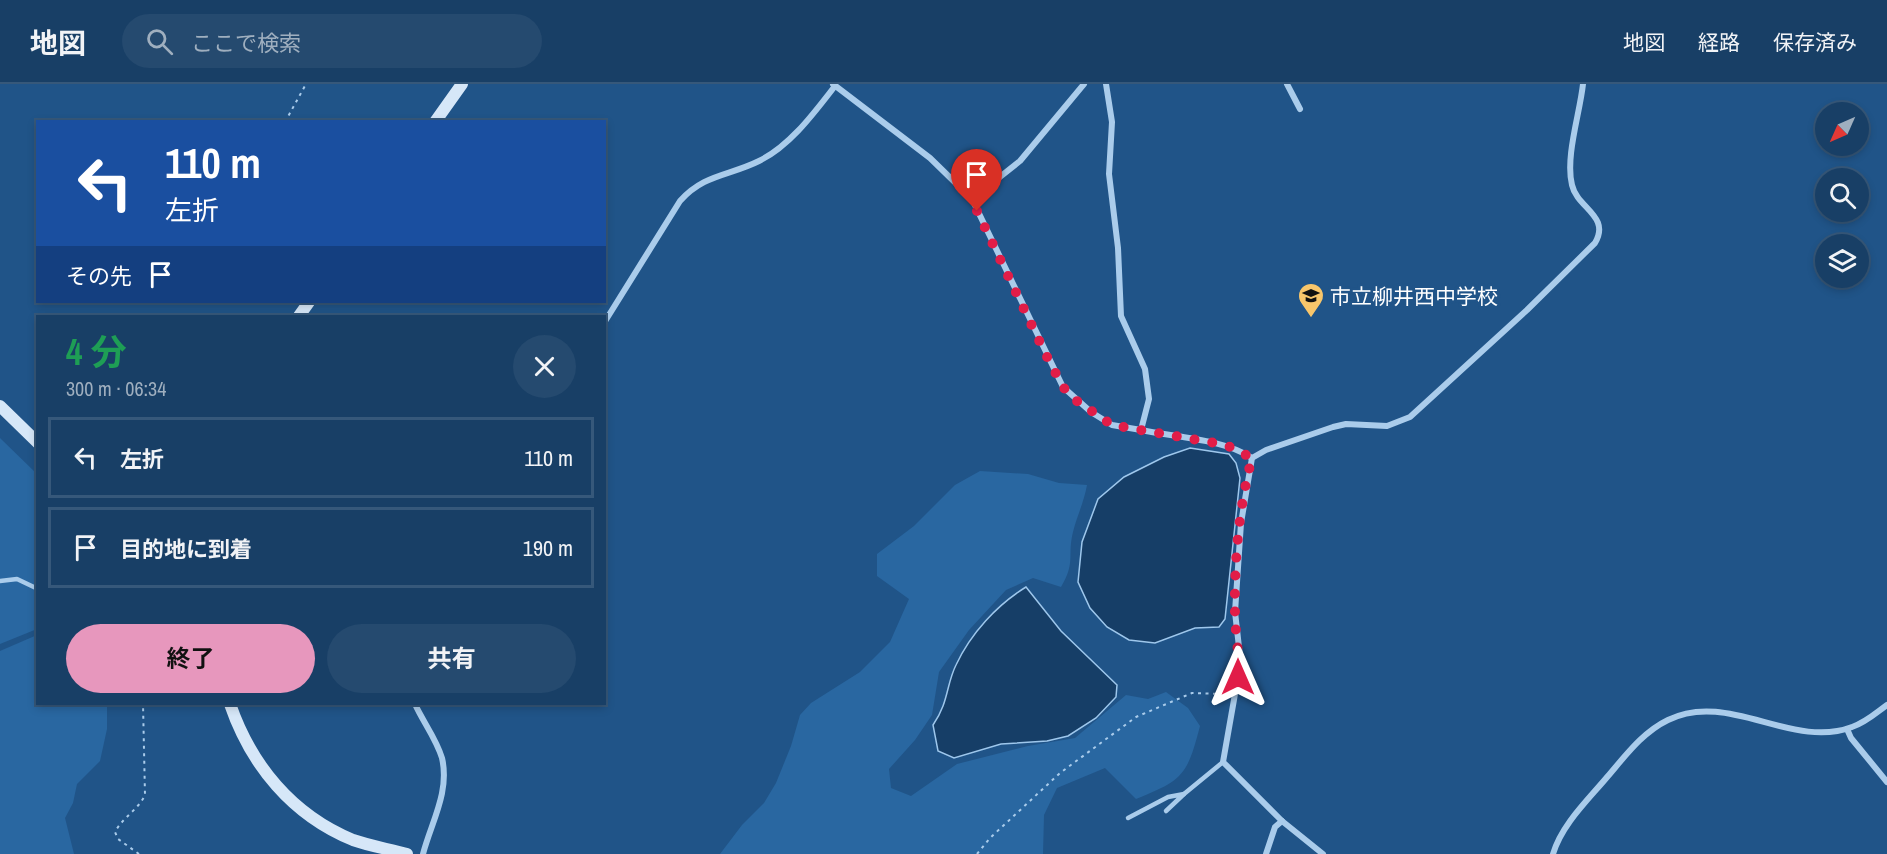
<!DOCTYPE html>
<html lang="ja">
<head>
<meta charset="utf-8">
<style>
	:root { --surface:#183f66; --page:#254a6f; --text:#f1f3f6; --muted:#9fafbf; --line:#36587a; --accent:#e797bd }
	body { margin:0; font-family:"Archivo Narrow","Noto Sans JP",sans-serif; background:var(--page); color:var(--text); height:100vh; display:flex; flex-direction:column; font-size:22px; white-space:nowrap }
	* { box-sizing:border-box; margin:0 }
	p { font-size:20px; color:var(--muted) }
	.icon { flex:none; width:33px; height:33px; fill:none; stroke:currentColor; stroke-width:2; stroke-linecap:round; stroke-linejoin:round }
	.map { position:relative; flex:1; overflow:hidden }
	.details { position:absolute; left:36px; top:231px; width:570px; height:390px; display:flex; flex-direction:column; background:var(--surface); border-radius:0px; box-shadow:0 3px 9px #0003,0 0 0 2px var(--line) }
	.details>* { flex:none }
	.top-card { position:absolute; left:36px; top:36px; width:570px; height:183px; border-radius:0px; box-shadow:0 3px 9px #0003,0 0 0 2px var(--line); background:#1a4fa0; color:#fff; overflow:hidden }
	.needle { width:39px; rotate:225deg }
	.buttons { position:absolute; left:1815px; top:18px; display:grid; gap:12px }
	.buttons a { display:grid; place-items:center; width:54px; height:54px; border-radius:50%; background:var(--surface); box-shadow:0 3px 9px #0003,0 0 0 2px var(--line); font-size:30px }
	.pin { position:absolute; display:grid; place-items:center; width:51px; height:51px; color:#fff; margin:-62px -26px; border-radius:50% 50% 50% 0; rotate:-45deg; box-shadow:0 0 6px #0007 }
	.pin .icon { rotate:45deg }
	.me { position:absolute; width:66px; margin:-33px; rotate:0deg; stroke-linejoin:round; filter:drop-shadow(0 0 4px #0008) }
	.turn { display:flex; align-items:center; gap:21px; height:126px; padding:0 30px; font-size:27px }
	.turn .icon { width:78px; height:78px; stroke-width:2.5 }
	.turn b { display:block; font-size:42px; line-height:51px }
	.then { display:flex; align-items:center; height:57px; padding:0 30px; background:#0003; gap:12px; font-size:22px }
	.round { display:grid; place-items:center; flex:none; width:63px; height:63px; border-radius:32px; background:var(--page) }
	.headline { display:flex; align-items:center; justify-content:space-between; height:102px; padding:0 30px }
	h1 { font-size:36px; font-weight:700; line-height:45px; color:#1e9e55 }
	.action { display:flex; gap:12px; margin-top:auto; padding:12px 30px }
	.action a { flex:1; height:69px; border-radius:36px; background:var(--accent); color:#111; font-size:24px; font-weight:700; line-height:69px; text-align:center }
	.action a+a { background:var(--page); color:var(--text) }
	ul { padding:0; list-style:none }
	li { display:flex; align-items:center; gap:18px; height:81px; margin:0 12px 9px; padding:0 18px; border:3px solid var(--line); border-radius:0px }
	li div { flex:1 }
	li b { display:block; font-size:22px }
	li em { font-style:normal }
	header { display:flex; align-items:center; gap:36px; box-sizing:border-box; height:84px; padding:0 30px; background:var(--surface); border-bottom:2px solid var(--line) }
	header strong { font-size:28px }
	nav { display:flex; gap:33px; margin-inline-start:auto; font-size:21px }
	.search { width:420px; height:54px; background:var(--page); display:flex; align-items:center; gap:15px; box-sizing:border-box; padding:0 21px; border-radius:33px; color:var(--muted); font-size:22px }
	.map>svg:first-child { display:block }
</style>
</head>
<body>
<header>
<strong>地図</strong>
<div class="search"><svg class="icon" aria-label="search" viewBox="0 0 24 24"><circle cx="10" cy="10" r="6"/><path d="M15 15l6 6"/></svg>ここで検索</div>
<nav><a>地図</a><a>経路</a><a>保存済み</a></nav>
</header>
<div class="map">
<svg width="1887" height="770" viewBox="0 0 1887 770">
	<rect width="100%" height="100%" fill="#205488"/>
	<g fill="#2967a1">
		<polygon points="0,354 38,391 37,545 0,560"/>
		<path d="M 980,387 L 1028,390 L 1059,399 L 1087,401 C 1084,418 1077,432 1073,448 C 1067,472 1076,478 1061,503 L 1033,494 L 1006,506 L 969,546 L 939,588 L 932,631 L 915,656 L 889,685 L 891,704 L 911,712 L 957,680 L 1028,662 L 1075,654 L 1126,611 L 1148,615 L 1166,608 L 1188,624 L 1200,642 C 1187,692 1183,696 1136,715 L 1105,684 L 1057,704 L 1044,731 L 1043,770 L 720,770 L 742,741 L 764,719 L 776,699 L 791,662 L 800,631 L 811,619 L 860,588 L 890,558 L 909,515 L 877,492 L 877,470 L 914,442 L 955,401 Z"/>
		<polygon points="37,551 38,620 107,620 107,645 100,677 77,700 73,719 65,734 74,770 0,770 0,567"/>
	</g>
	<g fill="#163e67" stroke="#9ec7ec" stroke-width="1.5">
		<polygon points="1190,364 1229,370 1236,379 1240,394 1225,535 1219,543 1195,544 1155,559 1129,556 1107,543 1090,524 1078,498 1082,458 1098,415 1124,393 1164,373"/>
		<path d="M 1026,503 L 1061,547 L 1117,601 L 1116,613 L 1096,634 L 1068,652 L 1047,657 L 1001,660 L 954,674 L 938,667 L 933,641 C 949,618 946,601 956,581 C 971,549 997,521 1026,503 Z"/>
	</g>
	<g fill="none" stroke-linecap="round" stroke-linejoin="round">
		<g stroke="#aacceb" stroke-width="2" stroke-dasharray="3 4.5" stroke-linecap="butt">
			<polyline points="285,38 306,0"/>
			<path d="M 139,770 L 118,755 L 115,748 C 123,733 138,726 145,711 L 143,620"/>
			<polyline points="977,770 990,754 1060,689 1136,633 1192,609 1224,610"/>
		</g>
		<g stroke="#aacceb" stroke-width="4.5">
			<polyline points="0,497 17,495 38,505"/>
			<polyline points="1184,710 1223,678"/>
			<polyline points="1128,734 1168,713 1184,710 1166,727"/>
		</g>
		<g stroke="#aacceb" stroke-width="6">
			<polyline points="833,0 930,74 972,115 1063,303 1091,328 1112,341 1141,346"/>
			<path d="M 1106,0 L 1112,38 L 1109,90 L 1118,164 L 1121,232 L 1145,285 L 1149,315 L 1141,346 C 1175,353 1224,355 1252,374"/>
			<polyline points="1287,0 1300,25"/>
			<polyline points="972,115 1020,77 1084,0"/>
			<path d="M 604,239 L 680,117 C 704,90 729,92 759,77 C 790,62 814,29 835,2"/>
			<path d="M 415,620 C 423,638 436,654 442,674 C 450,708 431,739 423,770"/>
			<polyline points="1847,645 1851,654 1887,698"/>
			<polyline points="1266,770 1275,743 1282,737"/>
			<path d="M 1323,770 L 1282,737 L 1223,678 L 1238,593 L 1240,572 L 1235,528 L 1241,439 L 1252,374 L 1266,366 L 1333,343 L 1346,340 L 1387,342 L 1410,333 L 1527,226 L 1595,159 C 1611,132 1577,124 1572,101 C 1565,73 1580,29 1583,0"/>
			<path d="M 1553,770 C 1562,740 1588,716 1608,692 C 1626,671 1643,648 1668,636 C 1728,606 1792,666 1852,643 C 1865,639 1876,629 1887,621"/>
		</g>
		<g stroke="#d6e7f8" stroke-width="12">
			<polyline points="435,38 462,0"/>
			<polyline points="299,232 309,218"/>
			<polyline points="0,322 38,359"/>
			<path d="M 230,620 C 251,681 292,731 353,756 C 370,762 389,765 407,770"/>
		</g>
	</g>
	<g fill="none" stroke-linecap="round" stroke-linejoin="round">
		<path stroke="#e11d48" stroke-width="10" stroke-dasharray="0 18" d="M 977,127 L 1046,271 L 1063,303 L 1074,315 L 1112,341 L 1226,361 L 1252,374 C 1239,422 1234,478 1235,529 C 1235,550 1240,571 1238,593"/>
	</g>
	<defs>
		<symbol id="school-pin" viewBox="-11 -11 22 30"><path d="M0 17L-7.5 6A9.5 9.5 0 1 1 7.5 6Z" fill="#f8c66b" stroke="#205488"/><path d="M0-5L7-2L0 1L-7-2ZM-4 1L0 2.5L4 1V4Q0 6-4 4Z" fill="#111"/></symbol>
	</defs>
	<g fill-rule="evenodd">
		<use href="#school-pin" x="1296" y="197" width="30" height="40"/>
	</g>
	<g text-anchor="middle" dominant-baseline="central" stroke-width="6" stroke-linejoin="round" paint-order="stroke">
		<g font-size="21" fill="#fff" stroke="#205488" text-anchor="start">
			<text x="1330" y="212">市立柳井西中学校</text>
		</g>
	</g>
</svg>
<div class="buttons">
<a><svg class="needle" viewBox="-14 -14 28 28"><path d="M0-13l5 13h-10z" fill="#e53935"/><path d="M0 13l5-13h-10z" fill="#9fafbf"/></svg></a>
<a><svg class="icon" aria-label="search" viewBox="0 0 24 24"><circle cx="10" cy="10" r="6"/><path d="M15 15l6 6"/></svg></a>
<a><svg class="icon" aria-label="layers" viewBox="0 0 24 24"><path d="M12 4l9 5-9 5-9-5zM3 14l9 5 9-5"/></svg></a>
</div>
<div class="pin" style="left:977px;top:127px;background:#d93025"><svg class="icon" aria-label="arrive" viewBox="0 0 24 24"><path d="M6 21V4h12l-3 4 3 4H6"/></svg></div>
<svg class="me" style="left:1238px;top:593px" viewBox="-20 -20 40 40"><path d="M0-17L14 15 0 8-14 15z" fill="#e11d48" stroke="#fff" stroke-width="4"/></svg>
<div class="top-card">
<div class="turn"><svg class="icon" aria-label="left" viewBox="0 0 24 24"><path d="M17 20v-9H6M10 6l-5 5 5 5"/></svg><div><b>110 m</b>左折</div></div>
<div class="then">その先<svg class="icon" aria-label="arrive" viewBox="0 0 24 24"><path d="M6 21V4h12l-3 4 3 4H6"/></svg></div>
</div>
<section class="details">
<div class="headline"><div><h1>4 分</h1><p>300 m · 06:34</p></div><a class="round"><svg class="icon" aria-label="close" viewBox="0 0 24 24"><path d="M6 6l12 12M18 6L6 18"/></svg></a></div>
<ul>
<li><svg class="icon" aria-label="left" viewBox="0 0 24 24"><path d="M17 20v-9H6M10 6l-5 5 5 5"/></svg><div><b>左折</b></div><em>110 m</em></li>
<li><svg class="icon" aria-label="arrive" viewBox="0 0 24 24"><path d="M6 21V4h12l-3 4 3 4H6"/></svg><div><b>目的地に到着</b></div><em>190 m</em></li>
</ul>
<div class="action"><a>終了</a><a>共有</a></div>
</section>
</div>
</body>
</html>
